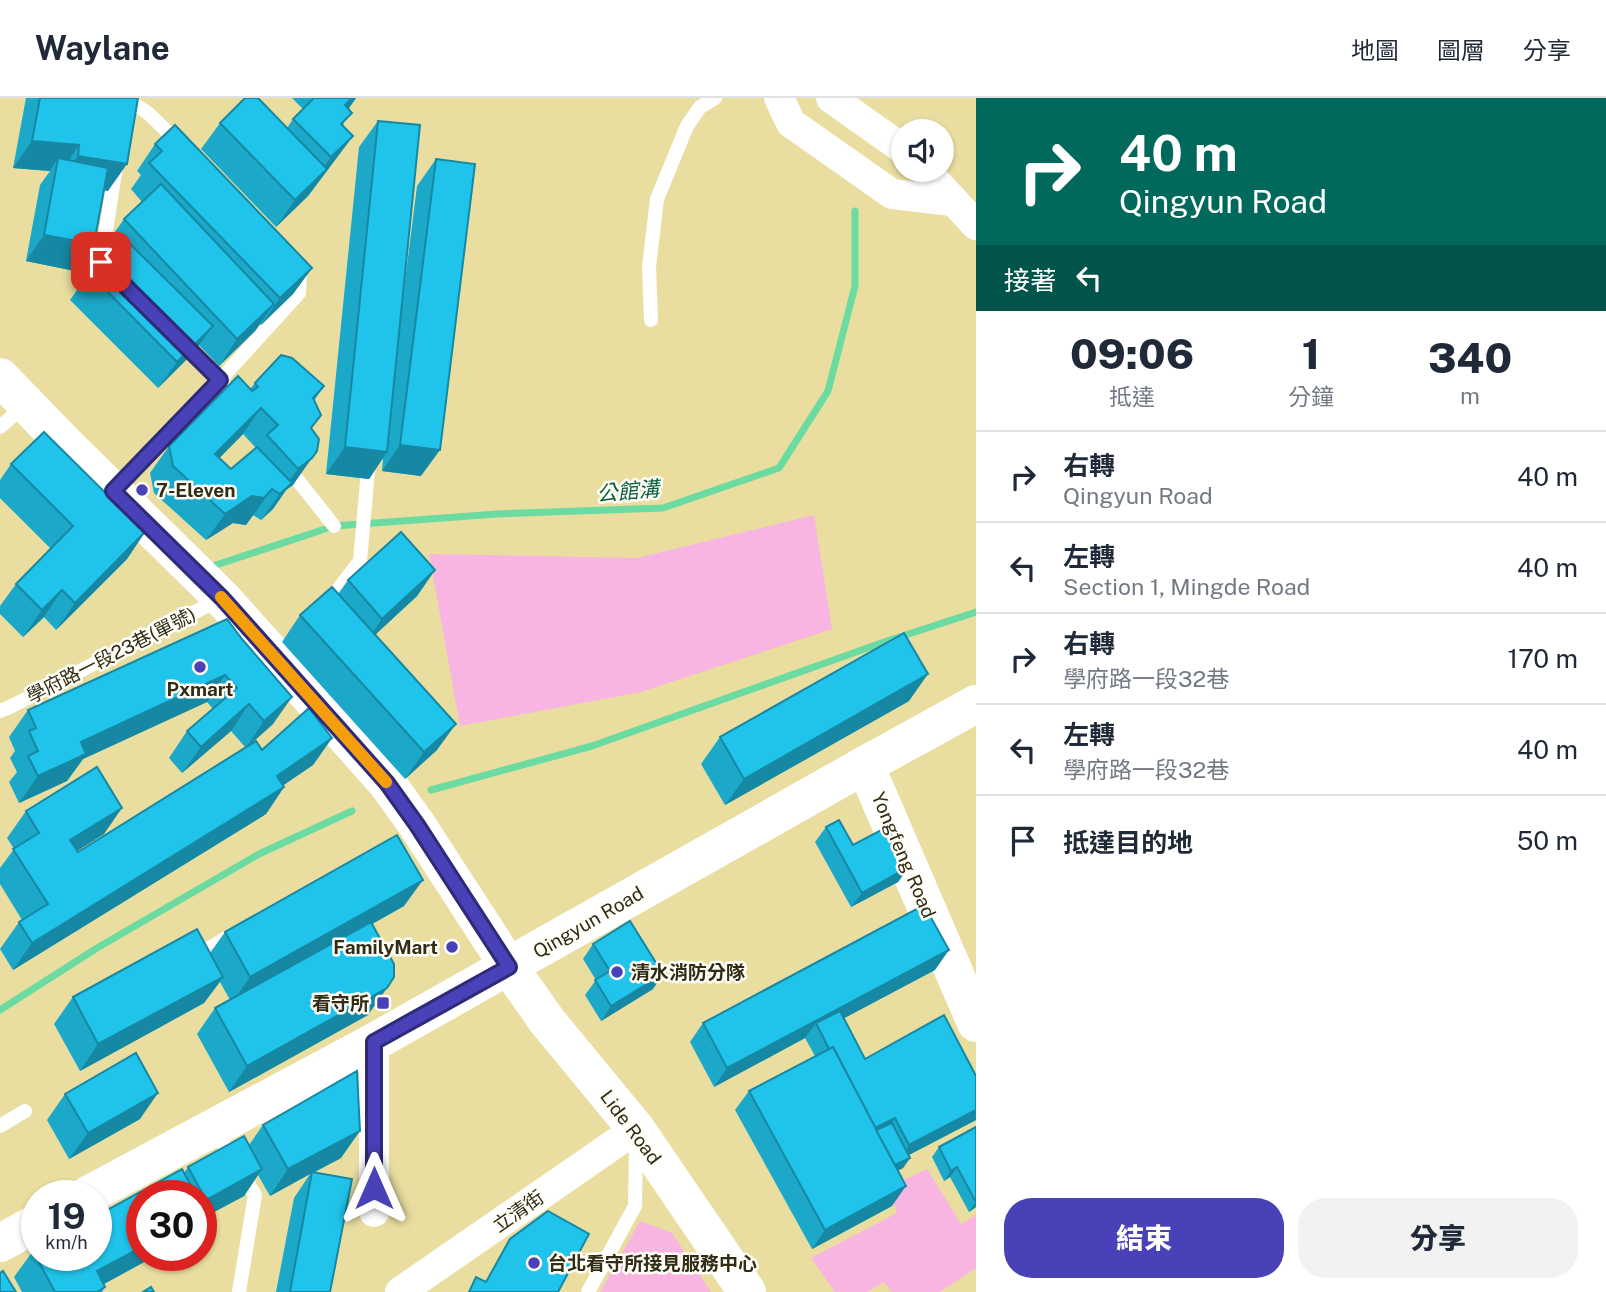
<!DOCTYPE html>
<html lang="zh-TW">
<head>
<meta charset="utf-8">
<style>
	:root { --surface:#fff; --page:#f2f2f3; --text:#1f2937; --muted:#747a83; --line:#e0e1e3; --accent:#4841b8 }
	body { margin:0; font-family:"Public Sans","Noto Sans TC",sans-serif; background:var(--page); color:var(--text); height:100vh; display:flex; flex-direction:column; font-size:26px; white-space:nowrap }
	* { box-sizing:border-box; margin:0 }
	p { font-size:23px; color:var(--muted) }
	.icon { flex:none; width:38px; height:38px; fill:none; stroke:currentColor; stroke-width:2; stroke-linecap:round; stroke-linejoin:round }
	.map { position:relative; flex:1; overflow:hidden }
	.sheet { display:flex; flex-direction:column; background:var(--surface); width:630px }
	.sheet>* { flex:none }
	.top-card { background:#00695c; color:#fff; overflow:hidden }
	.controls { position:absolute; left:891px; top:21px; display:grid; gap:14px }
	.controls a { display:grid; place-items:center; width:63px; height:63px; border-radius:50%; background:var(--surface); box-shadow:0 2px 5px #0004; font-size:35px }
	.speed { position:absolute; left:21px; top:1082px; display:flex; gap:14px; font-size:35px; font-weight:700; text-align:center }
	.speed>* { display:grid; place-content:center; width:91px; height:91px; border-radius:50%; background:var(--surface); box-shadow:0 2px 5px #0004; line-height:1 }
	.speed small { font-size:18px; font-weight:400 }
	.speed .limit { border:10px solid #d22; background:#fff; color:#111 }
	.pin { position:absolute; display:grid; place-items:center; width:60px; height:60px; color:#fff; margin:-30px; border-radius:14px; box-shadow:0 4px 10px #0006 }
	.me { position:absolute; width:77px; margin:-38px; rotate:0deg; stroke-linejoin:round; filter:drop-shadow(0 0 5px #0008) }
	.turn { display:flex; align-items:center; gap:24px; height:147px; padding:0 28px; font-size:32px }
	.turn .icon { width:91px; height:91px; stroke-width:2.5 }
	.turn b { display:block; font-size:49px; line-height:60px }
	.then { display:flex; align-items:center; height:66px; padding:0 28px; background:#0003; gap:14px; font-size:26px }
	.eta { display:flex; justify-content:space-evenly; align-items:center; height:119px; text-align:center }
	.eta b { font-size:42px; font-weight:800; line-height:49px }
	.primary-button { display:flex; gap:14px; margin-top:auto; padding:14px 28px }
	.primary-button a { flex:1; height:80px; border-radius:28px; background:var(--accent); color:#fff; font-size:28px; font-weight:800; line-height:80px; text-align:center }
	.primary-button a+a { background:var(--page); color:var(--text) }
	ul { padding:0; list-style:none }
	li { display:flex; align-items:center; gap:21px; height:91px; padding:0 28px; border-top:2px solid var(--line) }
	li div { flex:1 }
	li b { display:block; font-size:26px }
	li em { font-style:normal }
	header { display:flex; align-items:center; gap:42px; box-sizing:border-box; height:98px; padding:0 35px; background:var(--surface); border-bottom:2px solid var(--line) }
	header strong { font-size:33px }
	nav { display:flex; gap:38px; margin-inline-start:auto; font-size:24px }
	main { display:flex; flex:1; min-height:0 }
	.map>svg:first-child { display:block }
</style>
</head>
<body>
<header>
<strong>Waylane</strong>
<nav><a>地圖</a><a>圖層</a><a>分享</a></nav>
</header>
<main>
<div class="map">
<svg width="976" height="1194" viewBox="0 0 976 1194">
	<rect width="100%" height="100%" fill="#e9dea0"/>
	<g fill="#f8b5e1">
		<polygon points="814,417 832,531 641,594 460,628 429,456 637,460"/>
		<polygon points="927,1071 961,1126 976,1117 976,1170 940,1194 892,1194 884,1184 867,1194 835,1194 811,1160 897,1115 889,1089"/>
		<polygon points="640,1123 672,1135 711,1194 600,1194"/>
	</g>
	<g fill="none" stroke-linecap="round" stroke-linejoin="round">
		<g stroke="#6bdba2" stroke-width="7">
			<polyline points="207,470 334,428 497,416 663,410 779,370 828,293 855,188 855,113"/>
			<polyline points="431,692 592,648 887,543 976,514"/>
			<polyline points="0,912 97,850 259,756 352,713"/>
		</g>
		<g stroke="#fff" stroke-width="14">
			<polyline points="125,0 148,15 180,46"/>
			<polyline points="112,175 101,165 116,68"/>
			<polyline points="651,222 649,169 657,101 687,28 700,9 715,0"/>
			<polyline points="181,244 225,289"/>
			<polyline points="0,329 25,307"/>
			<polyline points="285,366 334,428"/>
			<polyline points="113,392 220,282 299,195 300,168"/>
			<polyline points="326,507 360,463 369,361"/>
			<polyline points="0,613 12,608 220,501"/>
			<polyline points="201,855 233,836"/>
			<polyline points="0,1028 25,1013"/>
			<polyline points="214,1030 255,1097 239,1194"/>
			<polyline points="588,1194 635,1108 636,1047"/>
		</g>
		<g stroke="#fff" stroke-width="30">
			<polyline points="779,0 791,25 892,96 953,103"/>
			<polyline points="831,0 903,51"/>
			<polyline points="925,72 976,127"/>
			<polyline points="374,1114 374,944"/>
			<polyline points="400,1194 636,1031"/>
		</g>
		<g stroke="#fff" stroke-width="38">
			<polyline points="0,279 64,345 222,500 387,685 417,727 509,869 547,923 636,1031 747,1194"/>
			<polyline points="865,667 976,925"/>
			<polyline points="88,1097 374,944 865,667 976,606"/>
			<polyline points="0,1145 37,1125"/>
		</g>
	</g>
	<g fill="#1ca8c8" fill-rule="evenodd">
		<polygon points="26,0 138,0 108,93 104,92 75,173 26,163 40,87 50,73 13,70"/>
		<polygon points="292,0 356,0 348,11 343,28 353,38 308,98 276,129 201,51 220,25 287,30 293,21 303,11"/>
		<polygon points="378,23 401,215 417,88 436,61 421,378 382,373 383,360 369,381 326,376 359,49"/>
		<polygon points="155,46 312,170 293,196 261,227 260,226 255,233 219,268 199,247 194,254 158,290 70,202 89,175 111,154 105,148 124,121 142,104 131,91 141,77 137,73"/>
		<path d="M 255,285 L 324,288 L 314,303 L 312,330 L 293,387 L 286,392 L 273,411 L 261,422 L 253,417 L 246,427 L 233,425 L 206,442 L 154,395 L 150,375 L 169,348 L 250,291 ZM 243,336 L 256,350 L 231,371 L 219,360 Z"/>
		<polygon points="11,366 145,434 127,461 56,532 44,519 23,539 0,516 0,508 16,486 51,451 0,400 0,382"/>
		<polygon points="435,472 417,498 375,537 437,652 405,681 282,544 300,517 338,496 348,482"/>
		<polygon points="227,521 273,626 246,650 262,652 332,640 313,667 283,687 284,689 266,716 13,872 0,851 19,824 22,822 0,786 0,770 14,751 7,740 26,713 104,736 77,753 78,754 246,650 231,633 182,675 169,660 187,633 213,611 207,604 83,661 67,683 19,705 9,684 17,674 10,660 15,653 9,639 28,612"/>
		<polygon points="909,603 725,707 701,666 720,639"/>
		<polygon points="826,729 853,747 909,769 898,784 851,809 815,744"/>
		<polygon points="404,808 372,826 368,917 229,994 197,936 215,910 230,902 220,884 204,905 80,973 54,926 73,899 210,855 225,834"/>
		<polygon points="593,846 653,891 601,923 585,897 596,882 583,861"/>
		<polygon points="935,872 844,920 865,961 976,978 976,1022 909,1057 910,1060 903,1070 897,1073 892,1108 812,1151 735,1012 749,993 815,958 805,940 714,989 690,944 703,925"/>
		<polygon points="65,996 140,1021 69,1061 47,1022"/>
		<polygon points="263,1027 341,1060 315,1074 330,1194 276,1194 294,1100 310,1076 270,1098 258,1077 244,1098 201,1121 201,1097 142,1097 142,1157 157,1157 104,1186 105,1189 102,1194 22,1194 14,1179 33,1153 184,1075 188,1069 249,1047"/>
		<polygon points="976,1029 976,1109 969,1114 950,1079 944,1083 932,1059 939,1049"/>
	</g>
	<g fill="#1688a3">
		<polygon points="352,0 356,0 347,13 345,7"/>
		<polygon points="353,38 308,98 276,129 295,102 313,84 331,59"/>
		<polygon points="32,43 79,47 61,74 58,60 50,73 13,70"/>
		<polygon points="78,58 127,66 108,93 59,84"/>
		<polygon points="44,137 94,146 75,173 26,163"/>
		<polygon points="312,170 293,196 261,227 280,200"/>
		<polygon points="274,206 255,233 219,268 237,241"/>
		<polygon points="213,228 194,254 158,290 177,264"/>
		<polygon points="261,310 243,336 197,383 215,356"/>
		<polygon points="400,347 440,352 421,378 382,373"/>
		<polygon points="345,349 387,354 369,381 326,376"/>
		<polygon points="312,360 293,387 286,392 273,411 261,422 298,371"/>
		<polygon points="272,391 246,427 233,425 206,442 225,416 252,398"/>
		<polygon points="145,434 127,461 56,532 75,505"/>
		<polygon points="435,472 417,498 364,547 382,521"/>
		<polygon points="62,492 44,519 23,539 42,512"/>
		<polygon points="928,576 909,603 725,707 744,681"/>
		<polygon points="225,577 207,604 83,661 67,683 19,705 38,678 81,644"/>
		<polygon points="292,599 273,626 246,650 264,623"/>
		<polygon points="249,606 231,633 182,675 201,649"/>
		<polygon points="456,626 437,652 405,681 424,654"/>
		<polygon points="332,640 313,667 259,704 277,678"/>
		<polygon points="284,689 266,716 13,872 32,845"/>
		<polygon points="122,710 104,736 51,769 70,742"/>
		<polygon points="909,769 898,784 851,809 862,795"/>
		<polygon points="423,782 404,808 232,905 250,879"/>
		<polygon points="949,852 935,872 820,933 816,925 805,940 714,989 727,970"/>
		<polygon points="663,876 653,891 601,923 611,908"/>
		<polygon points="223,879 204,905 80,973 98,946"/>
		<polygon points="387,890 368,917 229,994 247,968"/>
		<polygon points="158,995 140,1021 69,1061 88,1035"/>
		<polygon points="976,1012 976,1022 899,1062 909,1047"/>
		<polygon points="895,1020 885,1035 871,1032"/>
		<polygon points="360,1033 341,1060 312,1075 312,1074 310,1076 270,1098 288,1071"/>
		<polygon points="910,1060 903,1070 879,1082 886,1072"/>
		<polygon points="957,1069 950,1079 944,1083 951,1073"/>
		<polygon points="262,1071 244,1098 201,1121 201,1109 206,1102"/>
		<polygon points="906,1088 892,1108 812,1151 825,1132"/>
		<polygon points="976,1103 976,1109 969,1114"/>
		<polygon points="142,1149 142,1157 157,1157 89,1194 97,1173"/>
	</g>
	<g fill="#20c3e9" stroke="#1688a3" stroke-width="2">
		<polygon points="40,0 138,0 127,66 78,58 79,47 32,43"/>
		<polygon points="245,0 258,0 327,71 295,102 220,25"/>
		<polygon points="314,0 352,0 345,7 352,15 341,26 353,38 331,59 293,21"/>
		<polygon points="378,23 420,27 387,354 345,349"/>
		<polygon points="175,27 312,170 280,200 149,65 162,53 155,46"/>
		<polygon points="58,60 108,70 94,146 44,137"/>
		<polygon points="436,61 475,66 440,352 400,347"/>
		<polygon points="161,86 274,206 237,241 124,121"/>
		<polygon points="124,140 213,228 177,264 89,175"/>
		<polygon points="281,257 292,260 324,288 313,300 321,317 311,330 319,341 317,353 312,360 298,371 267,337 278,327 261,310 215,356 231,371 257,349 292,385 280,396 272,391 264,400 252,398 225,416 173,368 169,348 238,278 252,293 258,289 255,285"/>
		<polygon points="44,334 145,434 75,505 62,492 42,512 16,486 73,428 11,366"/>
		<polygon points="401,434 435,472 382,521 348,482"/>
		<polygon points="332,489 456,626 424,654 300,517"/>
		<polygon points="227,521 242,541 292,599 264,623 249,606 201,649 187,633 237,590 225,577 81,644 86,656 38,678 28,658 38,653 29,633 36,630 28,612"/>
		<polygon points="904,535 928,576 744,681 720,639"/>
		<polygon points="309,610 332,640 277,678 284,689 32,845 19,824 48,806 13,751 39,735 26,713 97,669 122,710 70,742 78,754 256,643 262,652"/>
		<polygon points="839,722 853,747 887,729 909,769 862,795 826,729"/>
		<polygon points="397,737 423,782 250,879 225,834"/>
		<polygon points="924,807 949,852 727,970 703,925"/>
		<polygon points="630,823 663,876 611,908 595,882 610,873 593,846"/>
		<polygon points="371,824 394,866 394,879 387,890 247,968 215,910"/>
		<polygon points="197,831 223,879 98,946 73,899"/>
		<polygon points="840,913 865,961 944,917 976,978 976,1012 909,1047 895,1020 875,1030 833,949 829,951 816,925"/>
		<polygon points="833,949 906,1088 825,1132 749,993"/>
		<polygon points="136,955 158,995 88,1035 65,996"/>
		<polygon points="357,973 360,1033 288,1071 263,1027"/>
		<polygon points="892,1025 910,1060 895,1067 876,1032"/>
		<polygon points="976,1029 976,1104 957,1069 951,1073 939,1049"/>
		<polygon points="244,1038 262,1071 206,1102 188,1069"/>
		<polygon points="182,1071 196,1097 142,1097 142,1149 97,1173 105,1189 97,1194 55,1194 33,1153 37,1150 37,1157 96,1157 96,1118"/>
		<polygon points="312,1074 352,1081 330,1194 290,1194"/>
		<polygon points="548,1113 589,1136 558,1194 469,1194 476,1179 486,1184 510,1141"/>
		<polygon points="3,1173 16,1194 0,1194 0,1175"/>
		<polygon points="151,1189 154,1194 143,1194"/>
	</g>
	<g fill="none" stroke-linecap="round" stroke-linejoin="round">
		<defs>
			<polyline id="route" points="101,164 220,282 113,393 222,500 387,685 417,727 509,869 374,944 374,1090"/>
		</defs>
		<use href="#route" stroke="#2f2a78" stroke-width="18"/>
		<use href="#route" stroke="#4841b8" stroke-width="12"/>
		<polyline stroke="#f59e0b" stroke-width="12" points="221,499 386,684"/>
	</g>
	<g fill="#4841b8" stroke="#fefdf7" stroke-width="2.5">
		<circle cx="142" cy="392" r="7"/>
		<circle cx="200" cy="569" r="7"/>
		<circle cx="452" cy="849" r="7"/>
		<circle cx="617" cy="874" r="7"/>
		<rect x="376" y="898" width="14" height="14" rx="3.5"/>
		<circle cx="534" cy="1165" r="7"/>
	</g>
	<g text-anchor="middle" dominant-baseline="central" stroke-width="5" stroke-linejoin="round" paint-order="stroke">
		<g font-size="19" font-weight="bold" fill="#312c13" stroke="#fefdf7" text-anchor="start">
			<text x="156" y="392">7-Eleven</text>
			<text x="200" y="591" text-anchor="middle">Pxmart</text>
			<text x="438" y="849" text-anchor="end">FamilyMart</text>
			<text x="631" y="874">清水消防分隊</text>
			<text x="369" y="905" text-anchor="end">看守所</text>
			<text x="548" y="1165">台北看守所接見服務中心</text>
		</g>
		<g font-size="19" fill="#312c13" stroke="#fefdf7">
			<text transform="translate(111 557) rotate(-27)">學府路一段23巷(單號)</text>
			<text transform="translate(904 757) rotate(67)">Yongfeng Road</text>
			<text transform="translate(588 824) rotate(-30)">Qingyun Road</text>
			<text transform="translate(631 1029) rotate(53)">Lide Road</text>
			<text transform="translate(518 1113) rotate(-35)">立清街</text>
		</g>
		<g font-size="21" font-style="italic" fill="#0c6340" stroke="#fefdf7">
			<text transform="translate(628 393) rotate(-5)">公館溝</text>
		</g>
	</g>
</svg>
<div class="controls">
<a><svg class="icon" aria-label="sound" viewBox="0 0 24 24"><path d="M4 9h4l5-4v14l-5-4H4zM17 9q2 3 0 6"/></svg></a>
</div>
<div class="speed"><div>19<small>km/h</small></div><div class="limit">30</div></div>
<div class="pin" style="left:101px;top:164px;background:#d93025"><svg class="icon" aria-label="arrive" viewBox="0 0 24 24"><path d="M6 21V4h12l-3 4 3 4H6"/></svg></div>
<svg class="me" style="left:374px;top:1090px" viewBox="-20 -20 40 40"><path d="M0-17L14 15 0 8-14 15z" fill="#4841b8" stroke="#fff" stroke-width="4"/></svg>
</div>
<section class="sheet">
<div class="top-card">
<div class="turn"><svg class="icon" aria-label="right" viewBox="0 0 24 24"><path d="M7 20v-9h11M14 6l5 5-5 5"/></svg><div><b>40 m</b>Qingyun Road</div></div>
<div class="then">接著<svg class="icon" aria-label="left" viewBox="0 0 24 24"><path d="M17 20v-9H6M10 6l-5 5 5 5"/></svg></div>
</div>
<div class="eta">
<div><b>09:06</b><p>抵達</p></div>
<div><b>1</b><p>分鐘</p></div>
<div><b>340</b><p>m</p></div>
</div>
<ul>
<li><svg class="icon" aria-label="right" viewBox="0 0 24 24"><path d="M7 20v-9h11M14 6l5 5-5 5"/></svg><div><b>右轉</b><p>Qingyun Road</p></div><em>40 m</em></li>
<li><svg class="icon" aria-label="left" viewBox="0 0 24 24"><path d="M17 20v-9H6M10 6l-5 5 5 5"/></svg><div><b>左轉</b><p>Section 1, Mingde Road</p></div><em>40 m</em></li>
<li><svg class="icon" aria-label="right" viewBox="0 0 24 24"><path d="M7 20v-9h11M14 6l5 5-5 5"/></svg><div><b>右轉</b><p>學府路一段32巷</p></div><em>170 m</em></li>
<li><svg class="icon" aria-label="left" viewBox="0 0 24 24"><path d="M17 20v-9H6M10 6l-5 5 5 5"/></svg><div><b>左轉</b><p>學府路一段32巷</p></div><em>40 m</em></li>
<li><svg class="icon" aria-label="arrive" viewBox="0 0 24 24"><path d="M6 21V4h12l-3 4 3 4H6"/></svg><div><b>抵達目的地</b></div><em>50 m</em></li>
</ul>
<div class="primary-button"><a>結束</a><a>分享</a></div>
</section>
</main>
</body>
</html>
